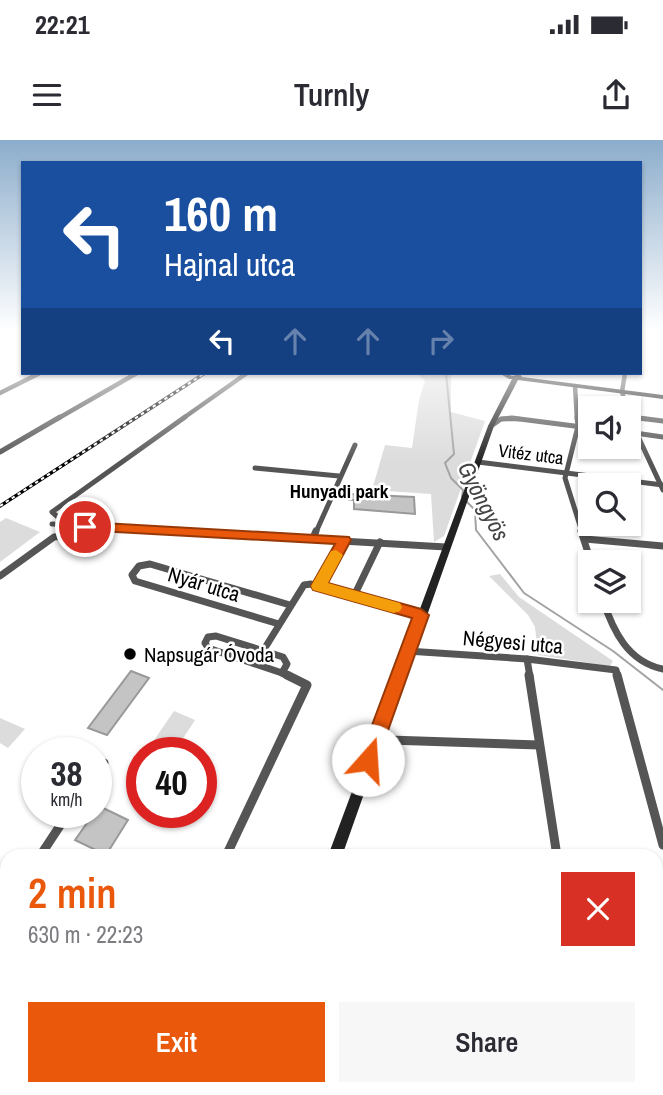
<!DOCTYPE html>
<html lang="en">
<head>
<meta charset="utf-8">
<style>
	:root { --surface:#fff; --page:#f7f7f7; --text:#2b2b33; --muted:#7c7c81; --accent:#ea580c }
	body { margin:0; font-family:"Archivo Narrow",sans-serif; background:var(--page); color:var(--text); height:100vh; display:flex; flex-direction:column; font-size:26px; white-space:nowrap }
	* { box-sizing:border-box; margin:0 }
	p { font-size:23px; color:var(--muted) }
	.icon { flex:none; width:38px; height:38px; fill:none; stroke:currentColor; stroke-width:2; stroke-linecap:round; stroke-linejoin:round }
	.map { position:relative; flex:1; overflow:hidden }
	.drawer { position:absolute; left:0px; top:709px; width:663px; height:247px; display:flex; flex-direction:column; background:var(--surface); border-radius:21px 21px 0 0; box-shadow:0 2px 5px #0004 }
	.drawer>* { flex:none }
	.guide { position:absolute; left:21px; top:21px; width:621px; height:214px; border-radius:0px; box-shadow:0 2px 5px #0004; background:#1a4fa0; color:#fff; overflow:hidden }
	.fabs { position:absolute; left:578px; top:256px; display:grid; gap:14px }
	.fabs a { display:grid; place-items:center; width:63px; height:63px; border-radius:0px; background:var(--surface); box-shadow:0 2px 5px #0004; font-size:35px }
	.speed { position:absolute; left:21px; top:597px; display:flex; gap:14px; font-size:35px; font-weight:700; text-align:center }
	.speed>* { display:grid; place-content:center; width:91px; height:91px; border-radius:50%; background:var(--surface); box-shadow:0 2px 5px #0004; line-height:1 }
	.speed small { font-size:18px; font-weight:400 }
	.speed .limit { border:10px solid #d22; background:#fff; color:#111 }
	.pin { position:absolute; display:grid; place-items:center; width:60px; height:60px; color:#fff; margin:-30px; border:4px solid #fff; border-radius:50%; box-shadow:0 2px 7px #0007 }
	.me { position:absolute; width:77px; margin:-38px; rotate:19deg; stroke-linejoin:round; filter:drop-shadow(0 0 5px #0008) }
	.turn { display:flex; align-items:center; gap:24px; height:147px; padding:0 28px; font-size:32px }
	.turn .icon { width:91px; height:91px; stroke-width:2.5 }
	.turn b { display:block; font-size:49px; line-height:60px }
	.lanes { display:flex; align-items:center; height:66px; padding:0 28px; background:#0003; justify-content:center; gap:35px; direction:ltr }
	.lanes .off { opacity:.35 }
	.round { display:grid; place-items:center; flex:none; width:74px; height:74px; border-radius:0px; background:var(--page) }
	.summary { display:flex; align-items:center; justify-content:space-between; height:119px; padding:0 28px }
	h1 { font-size:42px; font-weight:600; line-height:52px; color:var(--accent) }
	.action { display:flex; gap:14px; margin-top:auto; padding:14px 28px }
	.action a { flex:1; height:80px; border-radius:0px; background:var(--accent); color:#fff; font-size:28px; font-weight:600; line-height:80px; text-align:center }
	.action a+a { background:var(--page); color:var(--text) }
	.status { display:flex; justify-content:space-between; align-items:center; height:49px; padding:0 35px; background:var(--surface); direction:ltr }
	.status svg { height:19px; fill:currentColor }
	header { display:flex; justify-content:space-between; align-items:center; height:91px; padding:0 28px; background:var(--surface); font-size:32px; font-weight:600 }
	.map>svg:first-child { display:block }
</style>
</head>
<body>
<div class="status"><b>22:21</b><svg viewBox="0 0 49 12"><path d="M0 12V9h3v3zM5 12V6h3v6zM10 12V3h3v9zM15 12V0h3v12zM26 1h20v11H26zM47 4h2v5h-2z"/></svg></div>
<header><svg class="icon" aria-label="menu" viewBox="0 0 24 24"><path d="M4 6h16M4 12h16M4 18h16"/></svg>Turnly<svg class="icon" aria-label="share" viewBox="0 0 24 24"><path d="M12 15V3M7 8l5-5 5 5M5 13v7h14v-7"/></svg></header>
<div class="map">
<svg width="663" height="955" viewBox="0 0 663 955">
	<rect width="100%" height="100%" fill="#fff"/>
	<g fill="#dcdcdc">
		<polygon points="417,233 451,233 451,272 485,281 444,396 434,402 431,354 372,350 385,305 412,308 419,260 425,241"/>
		<polygon points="6,378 40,392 0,422 0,382"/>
		<polygon points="500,434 519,457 613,521 610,526 538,515 535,487 528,475 489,436"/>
		<polygon points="174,571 195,580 174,612 146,612"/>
		<polygon points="0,578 25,589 8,608 0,603"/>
		<polygon points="656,749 663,750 663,955 572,955 573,949 656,948"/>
	</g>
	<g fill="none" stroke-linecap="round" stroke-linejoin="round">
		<g stroke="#a3a3a3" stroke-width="2">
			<polyline points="446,233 454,314 445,323 451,338 463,350 462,357"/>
			<polyline points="466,361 475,370 476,390 524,453 613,511 663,550"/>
		</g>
	</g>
	<g fill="#c4c4c4" stroke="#999" stroke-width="2">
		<polygon points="349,354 414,357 415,374 354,369 354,360 349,360"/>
		<polygon points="131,531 149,538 107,595 88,588"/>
		<polygon points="99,666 128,680 106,715 75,700"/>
	</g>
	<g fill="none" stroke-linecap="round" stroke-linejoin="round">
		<g stroke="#555" stroke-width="4.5">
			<polyline points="625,233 622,252 627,268"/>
			<polyline points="575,246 577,279"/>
			<polyline points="0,253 40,233"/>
			<polyline points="628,274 630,279"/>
			<polyline points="629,277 646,279"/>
			<polyline points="57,279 137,233"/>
			<polyline points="182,279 247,233"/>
			<polyline points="501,279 520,279"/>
		</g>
		<g stroke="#555" stroke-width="5">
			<polyline points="577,277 578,286 565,338 582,392"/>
			<polyline points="629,277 663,350"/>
			<polyline points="631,277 663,281"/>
			<polyline points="491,286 501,279 512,278 590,288"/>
			<polyline points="628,292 663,297"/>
			<polyline points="0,312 60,277"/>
			<polyline points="478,322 663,345"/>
			<polyline points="255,328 339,336"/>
			<polyline points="81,383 59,378 52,372 185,277"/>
			<polyline points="52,384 197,392"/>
			<polyline points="102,392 106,388"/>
			<polyline points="316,392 355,305"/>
		</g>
		<g stroke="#555" stroke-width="7">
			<polyline points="167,391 446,407"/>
			<polyline points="581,391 591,422"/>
			<polyline points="313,398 316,391"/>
			<polyline points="585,399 663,406"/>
			<polyline points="0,436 54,397 64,396 93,404 104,391"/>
			<polyline points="318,446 344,400"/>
			<polyline points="354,456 380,402"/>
			<path d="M 603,460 C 613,491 628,522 663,529"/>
			<polyline points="279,484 135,441 132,435 139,426 150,424 290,465"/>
			<polygon points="216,496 283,517 287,524 282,533 208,508 205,503 208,497"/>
			<polyline points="263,511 304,445 311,444 421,475"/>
			<polyline points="407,511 527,519 616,530 618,537"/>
			<polyline points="527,519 530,537"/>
			<polyline points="282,533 290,537"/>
		</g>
		<g stroke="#555" stroke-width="9">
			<polyline points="529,535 557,716"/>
			<polyline points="617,535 663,705"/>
			<polyline points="377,596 389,600 539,605"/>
			<polyline points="96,634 104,623"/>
			<polyline points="40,716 69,672"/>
			<polyline points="226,716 307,545 287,535"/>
		</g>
		<g stroke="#555" stroke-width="11">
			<polyline points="0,744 7,744"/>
			<polyline points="0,913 7,915"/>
			<polyline points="162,948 191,955"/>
			<polyline points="64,955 67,948"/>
			<polyline points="388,955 389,948"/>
			<polyline points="523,955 524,948"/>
		</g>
		<g fill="#222" fill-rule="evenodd">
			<polygon points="499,233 506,233 512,236 520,234 522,237 663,255 663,259 518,240 494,286 342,716 328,716 488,286 512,239 509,239"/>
			<polygon points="656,730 663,731 663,745 656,744"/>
			<polygon points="241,948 258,948 256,955 238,955"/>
		</g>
		<defs>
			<polyline id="rail" points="0,366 205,233"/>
		</defs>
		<use href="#rail" stroke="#000" stroke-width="3.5"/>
		<use href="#rail" stroke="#fff" stroke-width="2" stroke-dasharray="3.5" stroke-linecap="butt"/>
	</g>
	<linearGradient id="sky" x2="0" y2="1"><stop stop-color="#8cadcc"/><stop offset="0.59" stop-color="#fff"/><stop offset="1" stop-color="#fff" stop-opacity="0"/></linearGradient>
	<rect width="663" height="323" fill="url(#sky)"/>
	<polygon fill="#ea580c" stroke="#983908" stroke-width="2" points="85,382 349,397 351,400 328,443 421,469 429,475 375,627 368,629 361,627 359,620 412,478 313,450 311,446 335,404 80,390 78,387"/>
	<polygon fill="#f59e0b" points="336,410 343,415 328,443 400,463 402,467 400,471 394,473 313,450 311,446 331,411"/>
	<circle fill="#000" stroke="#fff" stroke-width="2.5" cx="130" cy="514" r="7"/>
	<g text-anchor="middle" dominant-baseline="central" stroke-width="5" stroke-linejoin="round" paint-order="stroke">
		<g font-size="18" fill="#000" stroke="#fff">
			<text transform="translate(531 314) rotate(7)">Vitéz utca</text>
		</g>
		<g font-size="19" font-weight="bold" fill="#000" stroke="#fff">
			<text x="339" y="351">Hunyadi park</text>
		</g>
		<g font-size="21" fill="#000" stroke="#fff">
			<text transform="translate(204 444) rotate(17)">Nyár utca</text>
			<text transform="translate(513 502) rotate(5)">Négyesi utca</text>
		</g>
		<g font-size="21" fill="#000" stroke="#fff" text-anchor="start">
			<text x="144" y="514">Napsugár Óvoda</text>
		</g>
		<g font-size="23" font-style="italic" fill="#444" stroke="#fff">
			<text transform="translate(484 361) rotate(63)">Gyöngyös</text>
		</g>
	</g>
</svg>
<div class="fabs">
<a><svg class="icon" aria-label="sound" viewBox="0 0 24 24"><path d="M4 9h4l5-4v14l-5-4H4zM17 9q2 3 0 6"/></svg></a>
<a><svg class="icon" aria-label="search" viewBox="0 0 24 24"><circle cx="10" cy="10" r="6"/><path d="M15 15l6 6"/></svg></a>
<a><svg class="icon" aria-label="layers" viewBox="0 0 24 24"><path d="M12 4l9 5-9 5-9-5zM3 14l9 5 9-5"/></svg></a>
</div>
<div class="speed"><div>38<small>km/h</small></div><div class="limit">40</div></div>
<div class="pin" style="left:85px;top:387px;background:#d93025"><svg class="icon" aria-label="arrive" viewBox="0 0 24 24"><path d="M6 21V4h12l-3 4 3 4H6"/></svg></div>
<svg class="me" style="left:368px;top:620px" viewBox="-20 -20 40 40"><circle r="19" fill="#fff"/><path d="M0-13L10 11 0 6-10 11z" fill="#ea580c"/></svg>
<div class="guide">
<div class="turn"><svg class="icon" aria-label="left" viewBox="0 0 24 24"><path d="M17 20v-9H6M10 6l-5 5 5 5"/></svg><div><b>160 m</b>Hajnal utca</div></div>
<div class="lanes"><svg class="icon" aria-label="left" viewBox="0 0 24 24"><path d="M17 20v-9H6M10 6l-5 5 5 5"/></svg><svg class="icon off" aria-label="ahead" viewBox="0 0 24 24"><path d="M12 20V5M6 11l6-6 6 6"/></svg><svg class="icon off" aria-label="ahead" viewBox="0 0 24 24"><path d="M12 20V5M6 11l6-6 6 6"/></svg><svg class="icon off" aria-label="right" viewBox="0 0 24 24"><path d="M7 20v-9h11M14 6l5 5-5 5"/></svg></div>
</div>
<section class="drawer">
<div class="summary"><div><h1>2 min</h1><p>630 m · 22:23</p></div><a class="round" style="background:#d93025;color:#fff"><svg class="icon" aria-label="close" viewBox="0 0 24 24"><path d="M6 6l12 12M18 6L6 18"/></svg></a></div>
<div class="action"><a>Exit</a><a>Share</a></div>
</section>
</div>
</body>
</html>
